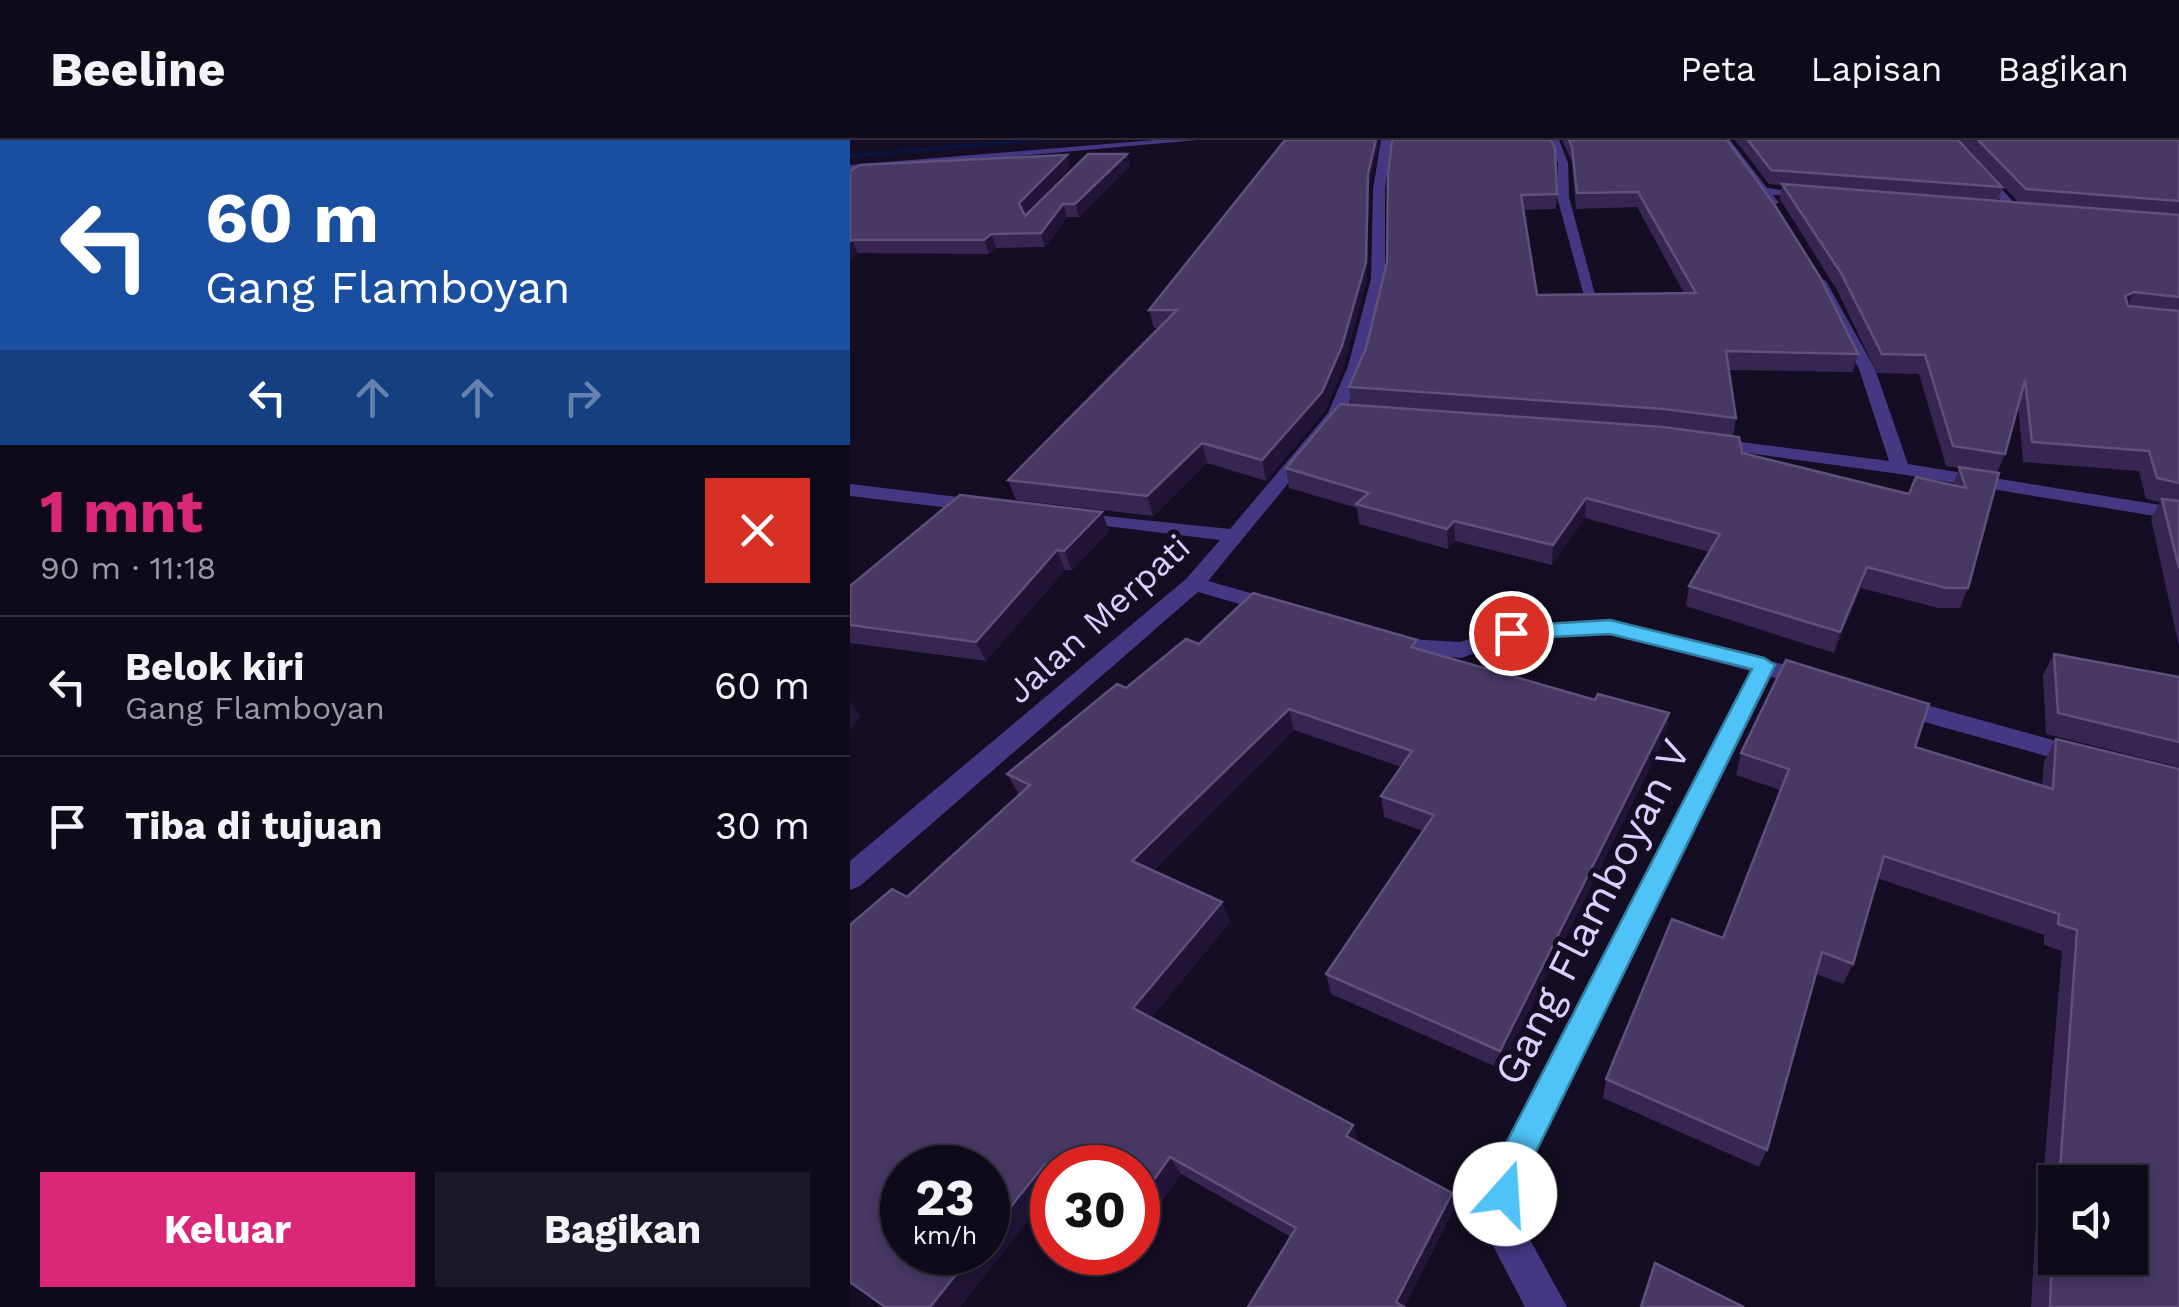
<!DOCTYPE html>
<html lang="id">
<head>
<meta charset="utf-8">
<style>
	:root { --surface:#0f0a1a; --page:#1d1827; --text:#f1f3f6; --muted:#9b9aa2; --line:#2f2b39; --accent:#db2777 }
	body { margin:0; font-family:"Work Sans",sans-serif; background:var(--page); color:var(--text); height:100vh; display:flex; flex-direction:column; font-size:38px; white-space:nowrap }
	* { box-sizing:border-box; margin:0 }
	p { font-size:32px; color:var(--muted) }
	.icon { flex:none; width:55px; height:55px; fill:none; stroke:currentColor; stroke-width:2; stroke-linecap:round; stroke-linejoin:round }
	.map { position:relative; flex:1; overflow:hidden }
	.sheet { display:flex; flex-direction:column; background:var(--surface); width:850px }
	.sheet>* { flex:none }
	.hud { background:#1a4fa0; color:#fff; overflow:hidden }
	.buttons { position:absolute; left:1188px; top:1025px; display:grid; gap:20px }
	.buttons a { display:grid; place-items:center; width:110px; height:110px; border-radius:0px; background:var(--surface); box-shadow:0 5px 15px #0003,0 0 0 2px var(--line); font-size:50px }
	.speed { position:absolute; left:30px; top:1005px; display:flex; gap:20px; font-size:50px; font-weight:700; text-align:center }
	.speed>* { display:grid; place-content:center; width:130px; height:130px; border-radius:50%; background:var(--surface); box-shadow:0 5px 15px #0003,0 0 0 2px var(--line); line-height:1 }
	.speed small { font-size:25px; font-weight:400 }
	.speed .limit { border:15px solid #d22; background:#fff; color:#111 }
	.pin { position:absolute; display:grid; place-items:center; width:85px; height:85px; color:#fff; margin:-42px; border:5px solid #fff; border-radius:50%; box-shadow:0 2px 10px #0007 }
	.me { position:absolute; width:110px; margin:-55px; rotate:19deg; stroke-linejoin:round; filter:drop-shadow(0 0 8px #0008) }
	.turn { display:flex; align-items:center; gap:35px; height:210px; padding:0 40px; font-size:45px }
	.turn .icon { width:130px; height:130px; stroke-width:2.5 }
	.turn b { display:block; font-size:70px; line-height:85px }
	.lanes { display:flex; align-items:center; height:95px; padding:0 40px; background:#0003; justify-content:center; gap:50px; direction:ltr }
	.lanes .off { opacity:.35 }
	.round { display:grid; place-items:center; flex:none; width:105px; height:105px; border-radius:0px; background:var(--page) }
	.head { display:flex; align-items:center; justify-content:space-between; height:170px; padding:0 40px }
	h1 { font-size:60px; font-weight:700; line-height:75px; color:var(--accent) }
	.button { display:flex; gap:20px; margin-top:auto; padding:20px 40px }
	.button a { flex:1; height:115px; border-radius:0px; background:var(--accent); color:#fff; font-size:40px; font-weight:700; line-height:115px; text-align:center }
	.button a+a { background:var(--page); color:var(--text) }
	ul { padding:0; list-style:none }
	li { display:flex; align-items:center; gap:30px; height:140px; padding:0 40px; border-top:2px solid var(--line) }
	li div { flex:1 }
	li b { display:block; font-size:38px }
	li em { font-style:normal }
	header { display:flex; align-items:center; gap:60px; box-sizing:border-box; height:140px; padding:0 50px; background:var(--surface); border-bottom:2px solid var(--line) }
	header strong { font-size:48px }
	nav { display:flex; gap:55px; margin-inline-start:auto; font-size:35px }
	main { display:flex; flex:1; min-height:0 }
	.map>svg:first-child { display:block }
</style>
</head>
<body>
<header>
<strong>Beeline</strong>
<nav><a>Peta</a><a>Lapisan</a><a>Bagikan</a></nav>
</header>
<main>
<section class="sheet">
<div class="hud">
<div class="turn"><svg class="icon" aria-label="left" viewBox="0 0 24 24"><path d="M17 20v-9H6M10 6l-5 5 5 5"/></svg><div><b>60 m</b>Gang Flamboyan</div></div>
<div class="lanes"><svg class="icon" aria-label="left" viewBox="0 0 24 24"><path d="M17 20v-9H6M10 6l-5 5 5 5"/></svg><svg class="icon off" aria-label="ahead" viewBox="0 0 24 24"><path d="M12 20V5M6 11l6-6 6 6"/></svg><svg class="icon off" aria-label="ahead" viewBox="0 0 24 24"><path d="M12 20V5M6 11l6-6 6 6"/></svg><svg class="icon off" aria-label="right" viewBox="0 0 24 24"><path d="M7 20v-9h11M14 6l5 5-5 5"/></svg></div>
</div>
<div class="head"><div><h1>1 mnt</h1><p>90 m · 11:18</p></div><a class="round" style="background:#d93025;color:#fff"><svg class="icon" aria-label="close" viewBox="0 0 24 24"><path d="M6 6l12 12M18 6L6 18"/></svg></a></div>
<ul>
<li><svg class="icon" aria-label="left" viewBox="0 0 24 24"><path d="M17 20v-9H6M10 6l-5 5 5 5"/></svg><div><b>Belok kiri</b><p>Gang Flamboyan</p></div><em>60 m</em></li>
<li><svg class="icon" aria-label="arrive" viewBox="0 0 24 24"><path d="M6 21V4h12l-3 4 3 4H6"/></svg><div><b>Tiba di tujuan</b></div><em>30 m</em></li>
</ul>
<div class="button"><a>Keluar</a><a>Bagikan</a></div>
</section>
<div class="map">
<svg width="1329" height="1167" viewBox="0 0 1329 1167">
	<rect width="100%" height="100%" fill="#140d23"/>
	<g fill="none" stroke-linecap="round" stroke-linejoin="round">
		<polygon fill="#081441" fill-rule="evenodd" points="167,0 200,0 0,18 0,14"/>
		<g fill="#463783" fill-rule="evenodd">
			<polygon points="305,0 347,0 0,31 0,25"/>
			<polygon points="531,0 541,0 535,49 535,139 514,226 495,274 358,441 436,463 439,468 436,473 428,475 348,452 10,746 0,750 0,721 336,439 370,400 223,382 213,376 216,372 380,389 478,273 498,226 521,139 523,49"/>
			<polygon points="699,0 709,0 718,23 719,57 748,166 736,163 707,57 708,23"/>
			<polygon points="870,0 880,0 917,48 967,55 961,58 923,55 929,63 919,65"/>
			<polygon points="1097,0 1107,0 1169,68 1169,72 1161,72"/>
			<polygon points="969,137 976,141 1025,229 1058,324 1329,368 1329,380 1050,334 854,307 851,303 860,298 1039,321 1009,229 962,141"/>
			<polygon points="0,344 134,360 144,366 134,372 0,356"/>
			<polygon points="760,480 971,534 975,540 963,548 921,537 678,1029 668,1078 717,1167 675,1167 630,1081 643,1026 900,531 760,494 663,500 611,518 559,513 526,504 523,499 534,492 559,499 610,502 661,486"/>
			<polygon points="1044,556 1232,608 1241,610 1245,617 1241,624 1232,626 1035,571 1032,565 1035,559"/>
		</g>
	</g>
	<g fill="#362651">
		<polygon points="542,0 707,54 706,69 673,70 687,155 834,153 787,67 726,69 722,22 712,0 877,0 1008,214 1003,232 879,230 886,278 883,296 892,313 1059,354 1103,345 1109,328 1096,326 1069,234 1027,233 987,150 930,59 932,45 919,44 885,0 1108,0 1152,47 1148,61 1169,63 1110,0 1329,0 1329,506 1301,379 1310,362 1296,359 1289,331 1173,322 1168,265 1155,314 1147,333 1118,448 1110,468 1088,468 1011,448 984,513 836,466 839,446 859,412 735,378 702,425 605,401 598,409 509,384 507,368 439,348 436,328 501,265 499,247 516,208 537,122"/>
		<polygon points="277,14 280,26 229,77 217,77 195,107 146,108 139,114 8,113 0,119 0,31 220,27 174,75 175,76"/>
		<polygon points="519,48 517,138 494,225 475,271 416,341 357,323 303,376 166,360 158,340 310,188 304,188 299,170"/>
		<polygon points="252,372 259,391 222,430 215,430 136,521 0,503 0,446"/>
		<polygon points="349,504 567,508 745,560 819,573 816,595 651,929 481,854 476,834 573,691 534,677 531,656 551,627 444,590 303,731 372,762 380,782 301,878 508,1003 602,1053 604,1069 554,1167 441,1097 331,1034 290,1091 288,1090 288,1028 202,1028 202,1050 110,1167 35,1167 57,757 169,655 157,634 276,548"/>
		<polygon points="1204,514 1329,537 1329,627 1196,594 1193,535"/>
		<polygon points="1206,599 1329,1167 1181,1167 1188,1045 1193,1040 1212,811 1194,805 1194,795 1027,738 1003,824 993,844 966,834 917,1010 909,1027 753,958 756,939 873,798 930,650 886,635 891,613 1065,607 1192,646 1194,621"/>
	</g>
	<g fill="#211437">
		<polygon points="526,0 530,0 519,48 517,138 494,225 475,271 416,341 412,320 518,34"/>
		<polygon points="277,14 280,26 229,77 225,64"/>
		<polygon points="217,15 220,27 173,76 169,63"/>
		<polygon points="213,64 217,77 195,107 191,93"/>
		<polygon points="141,94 146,108 139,114 134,100"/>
		<polygon points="2,100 8,113 0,119 0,101"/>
		<polygon points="1284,152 1276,169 1275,156"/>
		<polygon points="352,303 357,323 303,376 297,356"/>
		<polygon points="736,358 735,378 702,425 703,405"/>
		<polygon points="252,372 259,391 222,430 214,411"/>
		<polygon points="604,381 605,401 598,409 597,389"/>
		<polygon points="207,410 215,430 136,521 126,502"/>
		<polygon points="1017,427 1011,448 984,513 990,492"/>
		<polygon points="0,561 11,577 0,590"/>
		<polygon points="439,569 444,590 292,742 282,721"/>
		<polygon points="819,573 816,595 651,929 650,911"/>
		<polygon points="372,762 380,782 294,887 283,868"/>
		<polygon points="503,985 508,1002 496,996"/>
		<polygon points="320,1017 331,1034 290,1091 288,1089 288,1062"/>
		<polygon points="195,1024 202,1033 202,1050 110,1167 80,1167 124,1112 138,1112 138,1095"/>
		<polygon points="602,1053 604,1069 554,1167 546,1162"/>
	</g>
	<g fill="#473864" stroke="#5f507c" stroke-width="2.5" fill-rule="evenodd">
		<polygon points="435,0 526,0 518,34 516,122 492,206 472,252 412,320 352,303 297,356 158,340 327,170 299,170"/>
		<polygon points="542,0 701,0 705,9 707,54 671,55 687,155 846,153 788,52 727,53 722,7 719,0 877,0 924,64 970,137 1008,214 876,211 886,278 814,269 499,247 516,208 537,122 538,34"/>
		<polygon points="898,0 1108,0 1152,47 921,30"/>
		<polygon points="1128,0 1329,0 1329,61 1176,49"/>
		<polygon points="238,14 277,14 225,64 213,64 191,93 141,94 134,100 2,100 0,101 0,31 10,25 217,15 169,63 175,76"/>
		<polygon points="932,44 1329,75 1329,157 1284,152 1275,156 1278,166 1329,171 1329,343 1307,338 1299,311 1182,302 1175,240 1155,314 1103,306 1075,215 1032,214 991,133"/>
		<polygon points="490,264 813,287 889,297 892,313 1059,354 1066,337 1116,348 1109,327 1149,333 1118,448 1096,448 1017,427 990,492 839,446 870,394 736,358 703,405 604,381 597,389 506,364 519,353 436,328"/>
		<polygon points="110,355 252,372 214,411 207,410 126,502 0,485 0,446"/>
		<polygon points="1312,359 1329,361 1329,428"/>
		<polygon points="403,453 567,500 561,507 745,560 748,554 819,573 650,911 476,834 584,675 531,656 562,611 439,569 282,721 372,762 283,868 503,985 496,996 602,1053 546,1162 554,1167 398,1167 446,1088 320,1017 288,1062 288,1028 202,1028 202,1029 195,1024 138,1095 138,1028 52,1028 52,1112 124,1112 80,1167 35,1167 0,1142 0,785 42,749 57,757 180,645 157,634 267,544 276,548 336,499 349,504"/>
		<polygon points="1204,514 1329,537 1329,602 1208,573"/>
		<path d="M 936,520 L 1079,564 L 1065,607 L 1203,649 L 1206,599 L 1329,629 L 1329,1167 L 1200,1167 L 1205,1028 L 1210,1030 L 1227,790 L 1208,784 L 1209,774 L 1034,716 L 1003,824 L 972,812 L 917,1010 L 756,939 L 822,779 L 873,798 L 939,629 L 891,613 ZM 1205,1042 L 1280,1042 L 1280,1118 L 1205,1118 Z"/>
		<polygon points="805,1123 894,1167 791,1167"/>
	</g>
	<polygon fill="#4fc3f7" stroke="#337fa1" stroke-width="2.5" points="760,480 914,518 925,525 677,1030 667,1065 655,1070 643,1065 638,1054 650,1015 902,529 760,494 661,499 651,493 661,486"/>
	<g text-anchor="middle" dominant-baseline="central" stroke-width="10" stroke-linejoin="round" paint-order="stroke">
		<g font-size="35" fill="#dccfff" stroke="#140d23">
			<text transform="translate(248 479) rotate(-42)">Jalan Merpati</text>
		</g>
		<g font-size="42" fill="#dccfff" stroke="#140d23">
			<text transform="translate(742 772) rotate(-63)">Gang Flamboyan V</text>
		</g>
	</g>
</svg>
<div class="buttons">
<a><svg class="icon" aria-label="sound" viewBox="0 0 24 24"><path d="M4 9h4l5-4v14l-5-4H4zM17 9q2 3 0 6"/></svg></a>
</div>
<div class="speed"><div>23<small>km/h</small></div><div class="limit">30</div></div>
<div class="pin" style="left:661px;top:493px;background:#d93025"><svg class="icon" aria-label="arrive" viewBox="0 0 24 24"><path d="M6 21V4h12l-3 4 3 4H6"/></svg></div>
<svg class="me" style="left:655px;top:1054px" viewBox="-20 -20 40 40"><circle r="19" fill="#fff"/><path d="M0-13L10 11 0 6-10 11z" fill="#4fc3f7"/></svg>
</div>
</main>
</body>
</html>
